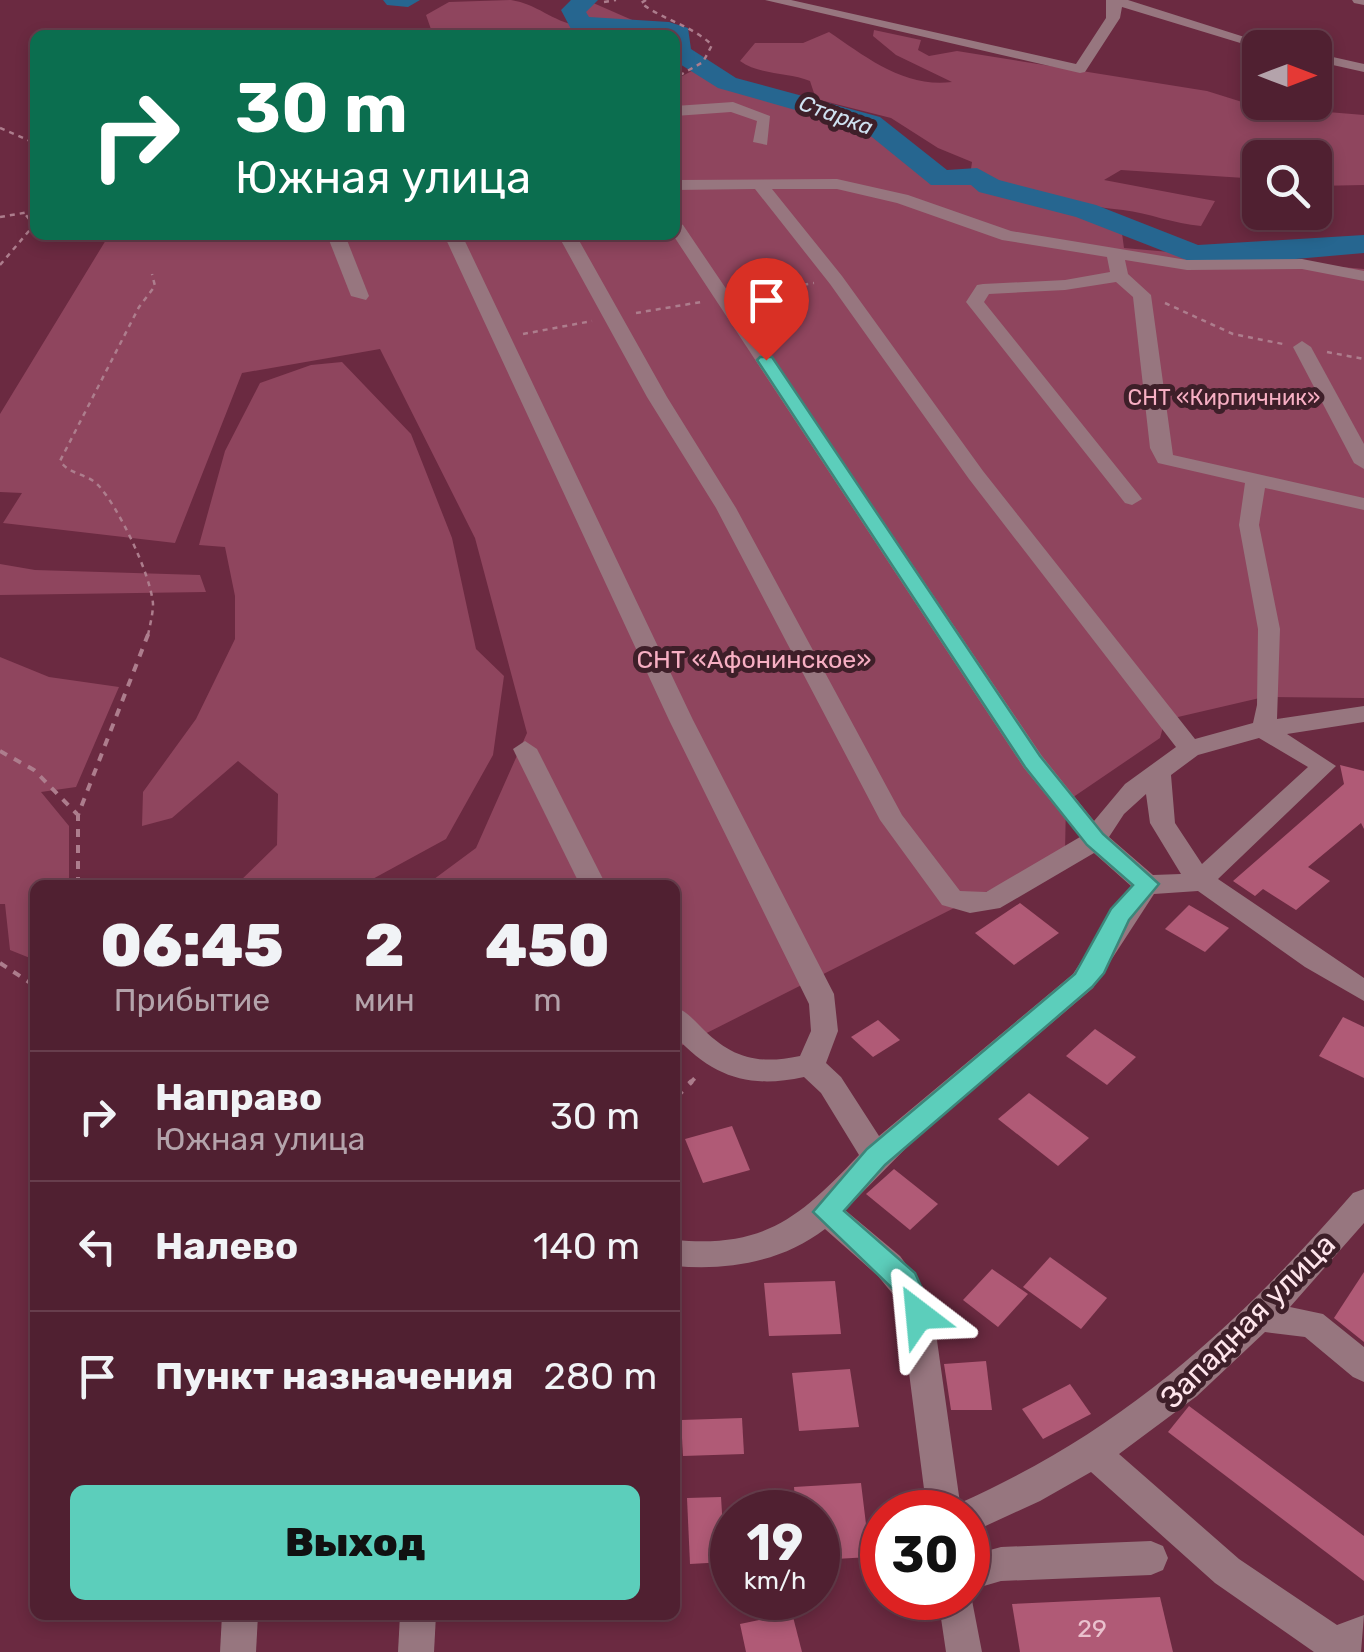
<!DOCTYPE html>
<html lang="ru">
<head>
<meta charset="utf-8">
<style>
	:root { --surface:#502031; --page:#562839; --text:#f1f3f6; --muted:#b4a3ab; --line:#673e4d; --accent:#5ccebb }
	body { margin:0; font-family:Rubik,sans-serif; background:var(--page); color:var(--text); height:100vh; display:flex; flex-direction:column; font-size:38px; white-space:nowrap }
	* { box-sizing:border-box; margin:0 }
	p { font-size:32px; color:var(--muted) }
	.icon { flex:none; width:55px; height:55px; fill:none; stroke:currentColor; stroke-width:2; stroke-linecap:round; stroke-linejoin:round }
	.map { position:relative; flex:1; overflow:hidden }
	.drawer { position:absolute; left:30px; top:880px; width:650px; height:740px; display:flex; flex-direction:column; background:var(--surface); border-radius:15px; box-shadow:0 5px 15px #0003,0 0 0 2px var(--line) }
	.drawer>* { flex:none }
	.top-card { position:absolute; left:30px; top:30px; width:650px; height:210px; border-radius:15px; box-shadow:0 5px 15px #0003,0 0 0 2px var(--line); background:#0b6e4f; color:#fff; overflow:hidden }
	.needle { width:65px; rotate:90deg }
	.fabs { position:absolute; left:1242px; top:30px; display:grid; gap:20px }
	.fabs a { display:grid; place-items:center; width:90px; height:90px; border-radius:15px; background:var(--surface); box-shadow:0 5px 15px #0003,0 0 0 2px var(--line); font-size:50px }
	.speed { position:absolute; left:710px; top:1490px; display:flex; gap:20px; font-size:50px; font-weight:700; text-align:center }
	.speed>* { display:grid; place-content:center; width:130px; height:130px; border-radius:50%; background:var(--surface); box-shadow:0 5px 15px #0003,0 0 0 2px var(--line); line-height:1 }
	.speed small { font-size:25px; font-weight:400 }
	.speed .limit { border:15px solid #d22; background:#fff; color:#111 }
	.pin { position:absolute; display:grid; place-items:center; width:85px; height:85px; color:#fff; margin:-102px -42px; border-radius:50% 50% 50% 0; rotate:-45deg; box-shadow:0 0 10px #0007 }
	.pin .icon { rotate:45deg }
	.me { position:absolute; width:110px; margin:-55px; rotate:331deg; stroke-linejoin:round; filter:drop-shadow(0 0 8px #0008) }
	.turn { display:flex; align-items:center; gap:35px; height:210px; padding:0 40px; font-size:45px }
	.turn .icon { width:130px; height:130px; stroke-width:2.5 }
	.turn b { display:block; font-size:70px; line-height:85px }
	.eta { display:flex; justify-content:space-evenly; align-items:center; height:170px; text-align:center }
	.eta b { font-size:60px; font-weight:800; line-height:70px }
	.button { display:flex; gap:20px; margin-top:auto; padding:20px 40px }
	.button a { flex:1; height:115px; border-radius:15px; background:var(--accent); color:#111; font-size:40px; font-weight:800; line-height:115px; text-align:center }
	ul { padding:0; list-style:none }
	li { display:flex; align-items:center; gap:30px; height:130px; padding:0 40px; border-top:2px solid var(--line) }
	li div { flex:1 }
	li b { display:block; font-size:38px }
	li em { font-style:normal }
	.map>svg:first-child { display:block }
</style>
</head>
<body>
<div class="map">
<svg width="1364" height="1652" viewBox="0 0 1364 1652">
	<rect width="100%" height="100%" fill="#6b2a41"/>
	<g fill="#8f455e">
		<path d="M 511,0 C 537,4 552,21 578,26 C 608,32 637,27 667,30 L 675,33 L 676,44 L 675,35 L 433,35 L 426,15 L 449,2 Z"/>
		<polygon points="591,2 639,23 643,26 582,24 575,10"/>
		<path d="M 874,30 L 921,40 L 918,50 L 929,56 L 957,51 L 1207,91 L 1255,106 L 1364,115 L 1364,185 L 1315,186 L 1315,158 L 1260,158 L 1260,179 L 1121,170 L 1104,180 L 1215,201 L 1201,226 C 1174,224 1149,213 1123,210 C 1071,204 1017,196 971,169 L 972,162 L 938,148 L 891,118 L 816,99 L 810,81 C 787,72 759,75 740,61 L 755,43 L 803,43 L 829,32 C 866,57 904,88 952,82 L 896,55 L 873,36 Z"/>
		<path d="M 699,67 L 721,85 L 871,123 L 941,179 L 977,176 C 996,192 1013,193 1037,197 C 1066,203 1094,214 1121,226 L 1124,248 L 1364,269 L 1364,698 L 1264,697 L 1165,720 L 1160,738 L 1066,802 L 1065,852 L 675,1049 L 675,885 L 426,885 L 476,848 L 527,733 L 475,538 L 380,349 L 242,373 L 175,543 L 3,523 L 22,493 L 0,492 L 0,414 L 109,235 L 675,235 L 675,80 Z"/>
		<polygon points="342,362 411,434 452,538 476,649 504,676 493,755 446,839 369,881 359,885 236,885 277,845 278,794 238,761 172,818 142,826 143,792 196,719 235,639 235,596 225,547 199,545 225,451 260,383 311,365"/>
		<polygon points="0,564 35,570 200,575 206,592 0,595"/>
		<polygon points="0,657 49,677 119,687 76,787 41,792 69,826 69,885 35,885 35,960 10,950 5,904 0,904"/>
	</g>
	<g fill="none" stroke-linecap="round" stroke-linejoin="round">
		<g fill="#266690" fill-rule="evenodd">
			<polygon points="383,0 420,0 408,7 387,5"/>
			<polygon points="571,0 598,0 586,12 589,17 669,22 688,28 691,49 736,78 880,117 947,170 977,168 999,180 1096,205 1198,245 1364,235 1364,253 1238,264 1194,263 1076,217 979,192 971,185 931,185 862,129 718,88 675,61 675,35 571,29 561,10"/>
		</g>
	</g>
	<g fill="#b05a76">
		<polygon points="1340,765 1364,771 1364,829 1361,823 1308,867 1330,881 1296,910 1263,889 1255,896 1233,881 1344,784"/>
		<polygon points="1020,903 1059,933 1014,965 975,933"/>
		<polygon points="1189,905 1229,928 1205,952 1165,929"/>
		<polygon points="1343,1017 1364,1027 1364,1078 1319,1056"/>
		<polygon points="878,1020 900,1040 873,1057 851,1037"/>
		<polygon points="1095,1029 1136,1057 1107,1085 1066,1056"/>
		<polygon points="1029,1093 1089,1138 1058,1166 998,1119"/>
		<polygon points="732,1126 750,1170 703,1183 685,1139"/>
		<polygon points="894,1169 938,1204 910,1230 866,1194"/>
		<polygon points="1050,1257 1107,1298 1081,1329 1023,1287"/>
		<polygon points="992,1269 1028,1294 998,1327 963,1300"/>
		<polygon points="1364,1272 1364,1342 1334,1318"/>
		<polygon points="835,1281 841,1334 769,1336 764,1283"/>
		<polygon points="986,1361 992,1410 951,1410 944,1364"/>
		<polygon points="850,1369 859,1427 799,1431 792,1373"/>
		<polygon points="1070,1384 1091,1414 1043,1439 1022,1409"/>
		<polygon points="1189,1406 1364,1536 1364,1581 1168,1432"/>
		<polygon points="742,1418 744,1454 683,1456 681,1420"/>
		<polygon points="861,1483 870,1557 818,1560 818,1512 796,1512 794,1487"/>
		<polygon points="721,1497 725,1562 690,1564 687,1498"/>
		<polygon points="1160,1597 1173,1652 1020,1652 1012,1604"/>
		<polygon points="792,1613 802,1652 746,1652 740,1624"/>
	</g>
	<g fill="none" stroke-linecap="round" stroke-linejoin="round">
		<g stroke="#ad7d8d" stroke-width="2.5" stroke-dasharray="5 5" stroke-linecap="butt">
			<path d="M 646,0 L 641,3 C 663,20 691,25 712,45 L 703,62 L 675,78"/>
			<polyline points="604,2 616,0"/>
			<polyline points="0,128 35,143"/>
			<polyline points="0,217 35,211"/>
			<polyline points="0,265 34,225 25,214"/>
			<polyline points="744,294 814,283"/>
			<polyline points="1165,303 1233,334 1283,344"/>
			<polyline points="636,313 701,302"/>
			<polyline points="523,334 592,321"/>
			<polyline points="1327,352 1364,359"/>
			<path d="M 148,635 C 150,625 153,614 153,604 C 151,575 118,506 98,485 C 86,473 70,475 60,461 L 139,307 L 155,286 L 152,274"/>
		</g>
		<g stroke="#ad7d8d" stroke-width="4" stroke-dasharray="8 8" stroke-linecap="butt">
			<polyline points="0,751 34,770 77,814"/>
			<polyline points="78,885 78,815 149,632"/>
			<polyline points="0,963 35,986"/>
			<polyline points="689,1084 699,1074"/>
		</g>
		<polyline stroke="#ad7d8d" stroke-width="5" stroke-dasharray="10 10" stroke-linecap="butt" points="675,1098 692,1081"/>
		<g fill="#97767f" fill-rule="evenodd">
			<polygon points="765,0 791,0 1076,64 1106,18 1106,0 1128,0 1279,48 1260,49 1122,7 1120,18 1085,72 1080,73"/>
			<polygon points="1352,0 1364,0 1364,5 1354,3"/>
			<polygon points="1315,53 1364,64 1364,72 1315,61"/>
			<polygon points="733,102 770,116 767,145 753,142 757,121 731,112 675,116 675,106"/>
			<path d="M 837,179 L 908,195 L 1011,231 L 1187,260 L 1302,259 L 1364,271 L 1364,281 L 1302,269 L 1187,270 L 1125,260 L 1128,274 L 1151,295 L 1173,455 L 1364,498 L 1364,510 L 1265,488 L 1259,525 L 1280,629 L 1277,719 L 1364,706 L 1364,722 L 1287,734 L 1336,766 L 1218,879 L 1364,978 L 1364,1001 L 1305,967 L 1198,891 L 1154,894 L 1093,988 L 913,1141 L 845,1210 L 900,1256 L 931,1298 L 960,1503 C 1124,1430 1237,1326 1353,1193 L 1364,1189 L 1364,1223 L 1290,1307 L 1323,1314 L 1364,1347 L 1364,1382 L 1353,1377 L 1305,1337 L 1265,1332 L 1197,1396 L 1119,1454 L 1239,1559 L 1337,1625 L 1364,1615 L 1361,1652 L 1314,1652 L 1215,1583 L 1091,1472 L 1040,1501 L 968,1534 L 968,1512 L 927,1512 L 900,1303 L 878,1276 L 825,1229 C 782,1262 727,1271 675,1266 L 675,1240 C 766,1248 800,1217 859,1155 L 821,1093 L 804,1077 C 749,1089 713,1077 675,1036 L 675,1007 C 686,1011 692,1018 700,1026 C 731,1058 757,1065 800,1056 L 811,1031 L 809,1004 L 669,720 L 444,235 L 462,235 L 693,720 L 834,994 L 838,1031 L 826,1063 L 841,1077 L 879,1136 L 1073,974 L 1131,886 L 1094,853 L 1000,908 L 970,913 L 942,905 L 880,820 L 716,508 L 647,397 L 558,235 L 576,235 L 667,397 L 736,508 L 902,815 L 960,891 L 986,892 L 1080,837 L 1024,768 L 673,235 L 675,220 L 683,225 L 1042,756 L 1094,821 L 1125,784 L 1176,747 L 969,479 L 830,284 L 755,189 L 675,190 L 675,180 ZM 772,189 L 837,189 L 897,203 L 1002,240 L 1107,257 L 1110,272 L 1065,280 L 983,284 L 977,285 L 966,302 L 1125,503 L 1132,505 L 1142,499 L 1139,495 L 984,302 L 989,294 L 1065,290 L 1116,282 L 1133,297 L 1150,448 L 1158,463 L 1245,483 L 1239,525 L 1258,629 L 1257,705 L 1253,723 L 1195,739 L 983,471 L 842,276 ZM 1259,738 L 1308,767 L 1202,864 L 1175,823 L 1171,775 L 1198,755 ZM 1146,794 L 1150,823 L 1181,874 L 1153,875 L 1109,837 L 1124,814 Z"/>
			<polygon points="327,235 345,235 369,296 366,300 351,296"/>
			<polygon points="1302,341 1311,347 1364,444 1364,469 1354,463 1293,347"/>
			<polygon points="525,741 537,749 606,885 580,885 513,749"/>
			<polygon points="1151,1541 1163,1546 1168,1558 1163,1570 1151,1575 1001,1581 970,1590 982,1652 946,1652 938,1598 968,1598 968,1556 1001,1547"/>
			<polygon points="222,1615 258,1615 256,1652 220,1652"/>
			<polygon points="400,1615 436,1615 434,1652 398,1652"/>
		</g>
	</g>
	<polygon fill="#5ccebb" stroke="#3c867a" stroke-width="2.5" points="760,357 772,357 1040,756 1103,834 1159,884 1129,920 1104,973 1092,987 885,1165 844,1211 915,1273 934,1315 929,1324 919,1328 909,1324 894,1290 813,1212 867,1149 1075,974 1111,909 1133,885 1087,845 1025,767 757,360"/>
	<g text-anchor="middle" dominant-baseline="central" stroke-width="10" stroke-linejoin="round" paint-order="stroke">
		<g font-size="22" font-style="italic" fill="#cfe2f1" stroke="#3e1f29">
			<text transform="translate(836 115) rotate(20)">Старка</text>
		</g>
		<g font-size="22" fill="#f7afc3" stroke="#3e1f29">
			<text x="1224" y="397">СНТ «Кирпичник»</text>
		</g>
		<g font-size="25" fill="#f7afc3" stroke="#3e1f29">
			<text x="754" y="659">СНТ «Афонинское»</text>
		</g>
		<g font-size="25" fill="#eac2ce">
			<text x="1092" y="1628">29</text>
		</g>
		<g font-size="30" fill="#fee4eb" stroke="#3e1f29">
			<text transform="translate(1248 1321) rotate(-45)">Западная улица</text>
		</g>
	</g>
</svg>
<div class="fabs">
<a><svg class="needle" viewBox="-14 -14 28 28"><path d="M0-13l5 13h-10z" fill="#e53935"/><path d="M0 13l5-13h-10z" fill="#b4a3ab"/></svg></a>
<a><svg class="icon" aria-label="search" viewBox="0 0 24 24"><circle cx="10" cy="10" r="6"/><path d="M15 15l6 6"/></svg></a>
</div>
<div class="speed"><div>19<small>km/h</small></div><div class="limit">30</div></div>
<div class="pin" style="left:766px;top:360px;background:#d93025"><svg class="icon" aria-label="arrive" viewBox="0 0 24 24"><path d="M6 21V4h12l-3 4 3 4H6"/></svg></div>
<svg class="me" style="left:919px;top:1315px" viewBox="-20 -20 40 40"><path d="M0-17L14 15 0 8-14 15z" fill="#5ccebb" stroke="#fff" stroke-width="4"/></svg>
<div class="top-card">
<div class="turn"><svg class="icon" aria-label="right" viewBox="0 0 24 24"><path d="M7 20v-9h11M14 6l5 5-5 5"/></svg><div><b>30 m</b>Южная улица</div></div>
</div>
<section class="drawer">
<div class="eta">
<div><b>06:45</b><p>Прибытие</p></div>
<div><b>2</b><p>мин</p></div>
<div><b>450</b><p>m</p></div>
</div>
<ul>
<li><svg class="icon" aria-label="right" viewBox="0 0 24 24"><path d="M7 20v-9h11M14 6l5 5-5 5"/></svg><div><b>Направо</b><p>Южная улица</p></div><em>30 m</em></li>
<li><svg class="icon" aria-label="left" viewBox="0 0 24 24"><path d="M17 20v-9H6M10 6l-5 5 5 5"/></svg><div><b>Налево</b></div><em>140 m</em></li>
<li><svg class="icon" aria-label="arrive" viewBox="0 0 24 24"><path d="M6 21V4h12l-3 4 3 4H6"/></svg><div><b>Пункт назначения</b></div><em>280 m</em></li>
</ul>
<div class="button"><a>Выход</a></div>
</section>
</div>
</body>
</html>
